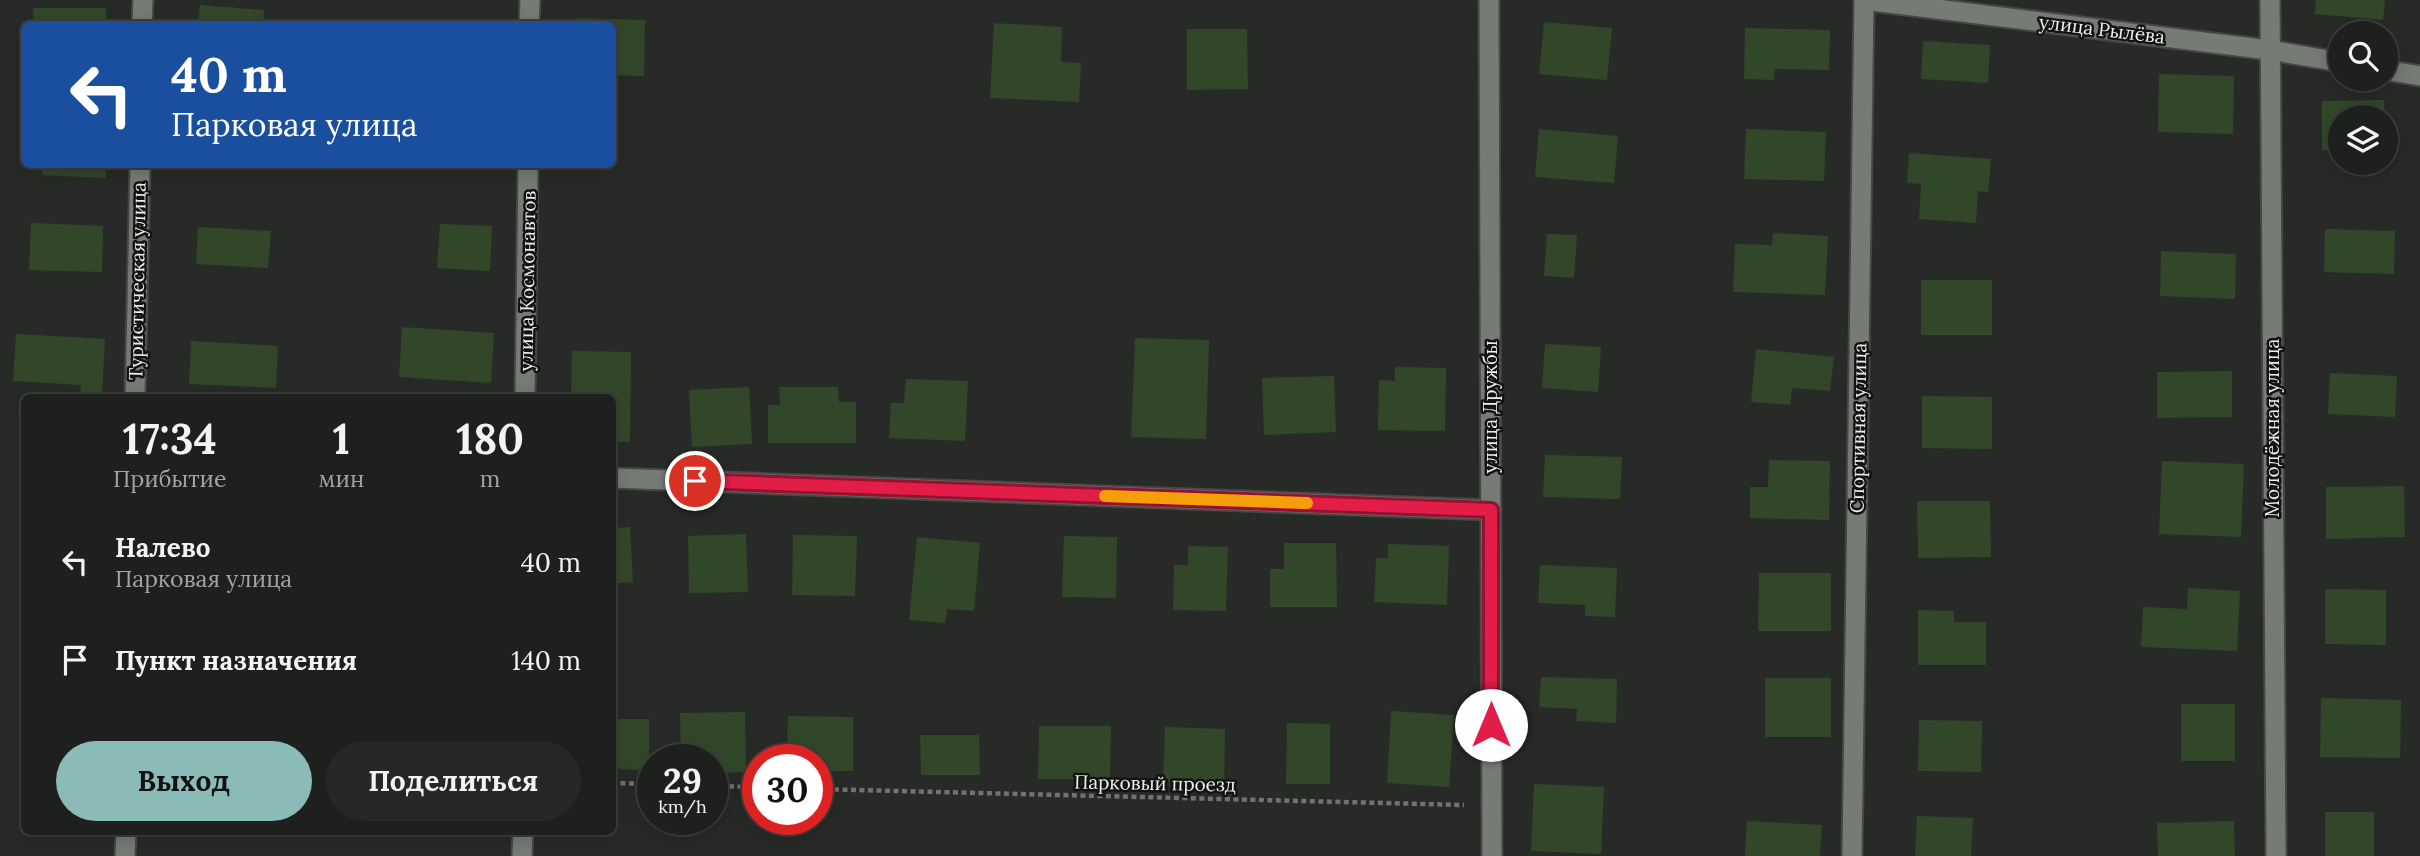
<!DOCTYPE html>
<html lang="ru">
<head>
<meta charset="utf-8">
<style>
	:root { --surface:#1e201d; --page:#262826; --text:#f1f3f6; --muted:#a1a3a4; --line:#3c3e3b; --accent:#8bbbb9 }
	body { margin:0; font-family:Lora,serif; background:var(--page); color:var(--text); height:100vh; display:flex; flex-direction:column; font-size:26px; white-space:nowrap }
	* { box-sizing:border-box; margin:0 }
	p { font-size:23px; color:var(--muted) }
	.icon { flex:none; width:38px; height:38px; fill:none; stroke:currentColor; stroke-width:2; stroke-linecap:round; stroke-linejoin:round }
	.map { position:relative; flex:1; overflow:hidden }
	.details { position:absolute; left:21px; top:394px; width:595px; height:441px; display:flex; flex-direction:column; background:var(--surface); border-radius:10px; box-shadow:0 4px 18px #0003,0 0 0 2px var(--line) }
	.details>* { flex:none }
	.banner { position:absolute; left:21px; top:21px; width:595px; height:147px; border-radius:10px; box-shadow:0 4px 18px #0003,0 0 0 2px var(--line); background:#1a4fa0; color:#fff; overflow:hidden }
	.tools { position:absolute; left:2328px; top:21px; display:grid; gap:14px }
	.tools a { display:grid; place-items:center; width:70px; height:70px; border-radius:50%; background:var(--surface); box-shadow:0 4px 18px #0003,0 0 0 2px var(--line); font-size:35px }
	.speed { position:absolute; left:637px; top:744px; display:flex; gap:14px; font-size:35px; font-weight:700; text-align:center }
	.speed>* { display:grid; place-content:center; width:91px; height:91px; border-radius:50%; background:var(--surface); box-shadow:0 4px 18px #0003,0 0 0 2px var(--line); line-height:1 }
	.speed small { font-size:18px; font-weight:400 }
	.speed .limit { border:10px solid #d22; background:#fff; color:#111 }
	.pin { position:absolute; display:grid; place-items:center; width:60px; height:60px; color:#fff; margin:-30px; border:4px solid #fff; border-radius:50%; box-shadow:0 2px 7px #0007 }
	.me { position:absolute; width:77px; margin:-38px; rotate:0deg; stroke-linejoin:round; filter:drop-shadow(0 0 5px #0008) }
	.turn { display:flex; align-items:center; gap:24px; height:147px; padding:0 35px; font-size:32px }
	.turn .icon { width:91px; height:91px; stroke-width:2.5 }
	.turn b { display:block; font-size:49px; line-height:60px }
	.eta { display:flex; justify-content:space-evenly; align-items:center; height:119px; text-align:center }
	.eta b { font-size:42px; font-weight:800; line-height:49px }
	.primary-button { display:flex; gap:14px; margin-top:auto; padding:14px 35px }
	.primary-button a { flex:1; height:80px; border-radius:42px; background:var(--accent); color:#111; font-size:28px; font-weight:800; line-height:80px; text-align:center }
	.primary-button a+a { background:var(--page); color:var(--text) }
	ul { padding:0; list-style:none }
	li { display:flex; align-items:center; gap:21px; height:98px; padding:0 35px }
	li div { flex:1 }
	li b { display:block; font-size:26px }
	li em { font-style:normal }
	.map>svg:first-child { display:block }
</style>
</head>
<body>
<div class="map">
<svg width="2420" height="856" viewBox="0 0 2420 856">
	<rect width="100%" height="100%" fill="#282a27"/>
	<g fill="#32472a">
		<polygon points="2316,0 2385,0 2383,20 2315,14"/>
		<polygon points="200,5 264,10 263,24 198,24"/>
		<polygon points="33,8 106,8 106,24 34,24"/>
		<polygon points="579,18 645,20 644,76 612,75 612,24 579,24"/>
		<rect x="426" y="22" width="35" height="2"/>
		<polygon points="1544,22 1612,28 1607,80 1539,74"/>
		<polygon points="994,23 1062,27 1061,62 1081,63 1079,102 990,98"/>
		<polygon points="1745,28 1830,30 1829,70 1775,69 1774,80 1744,79"/>
		<polygon points="1187,29 1247,29 1248,89 1187,90"/>
		<polygon points="1923,41 1990,45 1988,83 1921,79"/>
		<polygon points="2159,74 2234,76 2233,134 2158,132"/>
		<polygon points="2384,100 2384,117 2340,117 2340,150 2322,150 2322,101"/>
		<polygon points="1539,129 1618,136 1614,183 1535,177"/>
		<polygon points="1746,129 1826,132 1824,181 1744,179"/>
		<polygon points="1909,153 1991,159 1988,192 1978,191 1976,223 1919,219 1921,184 1907,183"/>
		<polygon points="42,164 106,164 106,178 42,175"/>
		<polygon points="31,223 103,226 102,272 29,270"/>
		<polygon points="440,224 492,226 490,271 437,268"/>
		<polygon points="198,227 271,231 268,268 196,264"/>
		<polygon points="2325,229 2395,231 2394,274 2324,272"/>
		<polygon points="1773,233 1828,236 1825,295 1733,292 1735,244 1772,245"/>
		<polygon points="1547,234 1577,235 1574,278 1544,276"/>
		<polygon points="2161,251 2236,254 2235,299 2160,296"/>
		<rect x="1921" y="280" width="71" height="55"/>
		<polygon points="402,327 494,333 491,383 399,377"/>
		<polygon points="16,334 105,339 102,396 80,394 81,385 13,381"/>
		<polygon points="1135,338 1209,340 1206,439 1131,437"/>
		<polygon points="191,341 278,346 276,388 189,384"/>
		<polygon points="1545,344 1601,347 1598,392 1542,388"/>
		<polygon points="1756,349 1834,357 1830,391 1792,388 1790,405 1751,402"/>
		<polygon points="572,351 631,352 630,442 612,442 612,397 571,397"/>
		<polygon points="1395,367 1446,368 1445,431 1378,430 1379,380 1395,381"/>
		<polygon points="2232,371 2232,417 2157,418 2157,372"/>
		<polygon points="2330,373 2397,376 2395,417 2328,414"/>
		<polygon points="1334,376 1336,432 1264,435 1262,378"/>
		<polygon points="906,379 968,381 965,441 889,438 891,403 904,403"/>
		<polygon points="749,387 752,444 692,447 689,390"/>
		<polygon points="779,387 838,387 839,402 856,402 856,443 768,443 768,405 780,405"/>
		<polygon points="1922,396 1992,397 1992,449 1922,448"/>
		<polygon points="1545,455 1622,457 1620,499 1543,497"/>
		<polygon points="1769,460 1830,461 1829,520 1750,518 1750,487 1768,487"/>
		<polygon points="2162,461 2244,464 2241,537 2159,534"/>
		<polygon points="21,465 24,465 24,490 19,490"/>
		<polygon points="2404,486 2405,537 2326,539 2326,487"/>
		<polygon points="1917,501 1990,501 1991,557 1918,558"/>
		<polygon points="630,527 633,582 612,584 612,528"/>
		<polygon points="746,534 748,592 689,593 688,536"/>
		<polygon points="793,535 857,536 855,596 792,595"/>
		<polygon points="1064,536 1117,537 1116,598 1062,597"/>
		<polygon points="917,537 980,543 974,611 947,609 945,623 909,620"/>
		<polygon points="1284,543 1336,543 1337,607 1270,607 1270,569 1284,569"/>
		<polygon points="1388,544 1449,546 1447,605 1374,602 1376,558 1388,558"/>
		<polygon points="1188,546 1228,547 1226,611 1173,610 1174,565 1188,565"/>
		<polygon points="1540,565 1617,568 1615,617 1585,616 1585,605 1538,603"/>
		<polygon points="1759,573 1831,573 1831,631 1758,631"/>
		<polygon points="2188,588 2240,591 2237,651 2141,647 2143,607 2187,609"/>
		<polygon points="2325,589 2386,590 2386,645 2325,644"/>
		<polygon points="1918,610 1954,611 1954,622 1986,622 1986,665 1918,665"/>
		<polygon points="23,676 24,676 24,699 21,699"/>
		<polygon points="1541,677 1617,679 1616,723 1576,721 1577,709 1539,707"/>
		<rect x="1765" y="678" width="66" height="59"/>
		<polygon points="2321,698 2401,700 2400,758 2320,757"/>
		<rect x="2181" y="704" width="54" height="57"/>
		<polygon points="1391,711 1454,715 1449,787 1387,783"/>
		<polygon points="745,712 746,772 712,773 712,760 681,760 680,713"/>
		<polygon points="788,716 853,717 853,771 817,771 817,760 787,760"/>
		<polygon points="612,719 649,719 649,770 612,769"/>
		<polygon points="1919,720 1982,721 1981,772 1918,771"/>
		<polygon points="1287,723 1330,724 1330,784 1286,784"/>
		<polygon points="1039,726 1111,726 1110,779 1038,779"/>
		<polygon points="1165,727 1225,729 1224,784 1163,782"/>
		<polygon points="920,735 979,735 980,775 921,775"/>
		<polygon points="1534,784 1604,787 1601,854 1531,851"/>
		<rect x="2325" y="812" width="49" height="44"/>
		<polygon points="1917,816 1973,818 1971,856 1915,856"/>
		<polygon points="1747,821 1822,825 1820,856 1745,856"/>
		<polygon points="2234,821 2235,856 2158,856 2157,823"/>
	</g>
	<g fill="none" stroke-linecap="round" stroke-linejoin="round">
		<defs>
			<g id="minor">
				<polyline points="1489,0 1492,856"/>
				<polyline points="1864,0 2269,50 2340,62"/>
				<polyline points="2270,0 2276,856"/>
				<polyline points="142,24 143,0"/>
				<polyline points="529,24 530,0"/>
				<polyline points="2385,70 2420,76"/>
				<polyline points="135,397 140,164"/>
				<polyline points="525,397 528,164"/>
				<polyline points="612,478 1491,510"/>
				<polyline points="125,856 126,831"/>
				<polyline points="522,856 523,831"/>
				<polyline points="1852,856 1864,0"/>
			</g>
		</defs>
		<use href="#minor" stroke="#464845" stroke-width="23"/>
		<g stroke="#717370" stroke-width="4.5" stroke-dasharray="5 3.5" stroke-linecap="butt">
			<polyline points="612,783 653,784"/>
			<polyline points="712,786 758,787"/>
			<polyline points="817,789 1464,805"/>
		</g>
		<use href="#minor" stroke="#777b76" stroke-width="19"/>
	</g>
	<g fill="none" stroke-linecap="round" stroke-linejoin="round">
		<defs>
			<polyline id="route" points="695,481 1491,510 1491,725"/>
		</defs>
		<use href="#route" stroke="#92132f" stroke-width="18"/>
		<use href="#route" stroke="#e11d48" stroke-width="12"/>
		<polyline stroke="#f59e0b" stroke-width="12" points="1105,496 1307,503"/>
	</g>
	<g text-anchor="middle" dominant-baseline="central" stroke-width="5" stroke-linejoin="round" paint-order="stroke">
		<g font-size="19" fill="#eeefed" stroke="#111311">
			<text transform="translate(2102 29) rotate(7)">улица Рылёва</text>
			<text transform="translate(137 281) rotate(-89)">Туристическая улица</text>
			<text transform="translate(527 281) rotate(-89)">улица Космонавтов</text>
			<text transform="translate(1490 407) rotate(-90)">улица Дружбы</text>
			<text transform="translate(1858 428) rotate(-89)">Спортивная улица</text>
			<text transform="translate(2272 428) rotate(-90)">Молодёжная улица</text>
			<text transform="translate(1155 783) rotate(1)">Парковый проезд</text>
		</g>
	</g>
</svg>
<div class="tools">
<a><svg class="icon" aria-label="search" viewBox="0 0 24 24"><circle cx="10" cy="10" r="6"/><path d="M15 15l6 6"/></svg></a>
<a><svg class="icon" aria-label="layers" viewBox="0 0 24 24"><path d="M12 4l9 5-9 5-9-5zM3 14l9 5 9-5"/></svg></a>
</div>
<div class="speed"><div>29<small>km/h</small></div><div class="limit">30</div></div>
<div class="pin" style="left:695px;top:481px;background:#d93025"><svg class="icon" aria-label="arrive" viewBox="0 0 24 24"><path d="M6 21V4h12l-3 4 3 4H6"/></svg></div>
<svg class="me" style="left:1491px;top:725px" viewBox="-20 -20 40 40"><circle r="19" fill="#fff"/><path d="M0-13L10 11 0 6-10 11z" fill="#e11d48"/></svg>
<div class="banner">
<div class="turn"><svg class="icon" aria-label="left" viewBox="0 0 24 24"><path d="M17 20v-9H6M10 6l-5 5 5 5"/></svg><div><b>40 m</b>Парковая улица</div></div>
</div>
<section class="details">
<div class="eta">
<div><b>17:34</b><p>Прибытие</p></div>
<div><b>1</b><p>мин</p></div>
<div><b>180</b><p>m</p></div>
</div>
<ul>
<li><svg class="icon" aria-label="left" viewBox="0 0 24 24"><path d="M17 20v-9H6M10 6l-5 5 5 5"/></svg><div><b>Налево</b><p>Парковая улица</p></div><em>40 m</em></li>
<li><svg class="icon" aria-label="arrive" viewBox="0 0 24 24"><path d="M6 21V4h12l-3 4 3 4H6"/></svg><div><b>Пункт назначения</b></div><em>140 m</em></li>
</ul>
<div class="primary-button"><a>Выход</a><a>Поделиться</a></div>
</section>
</div>
</body>
</html>
